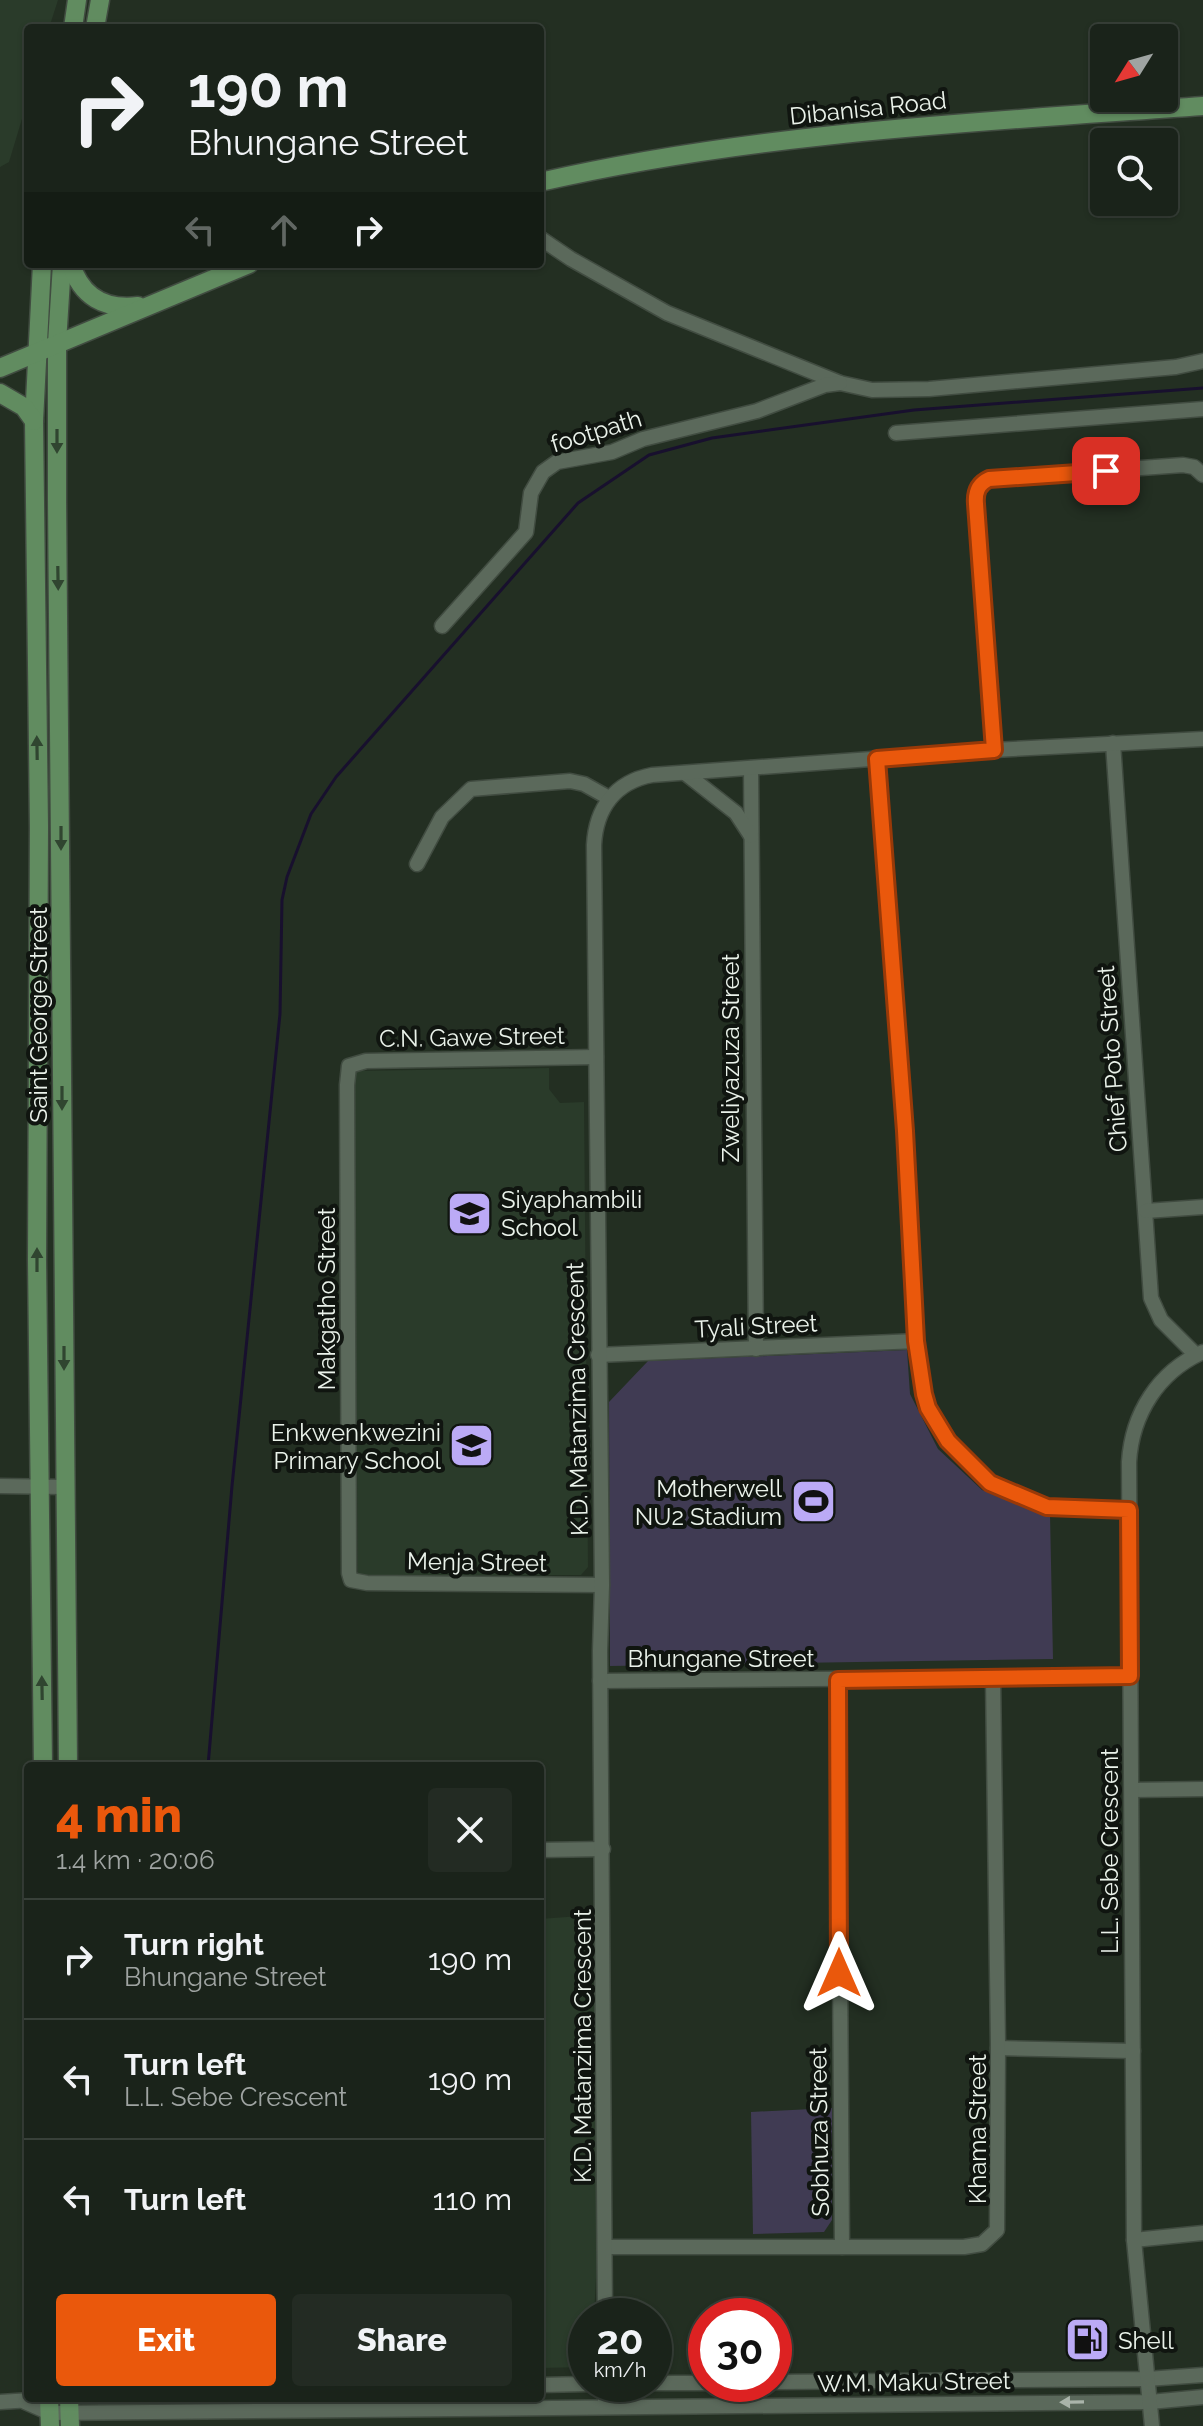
<!DOCTYPE html>
<html lang="en">
<head>
<meta charset="utf-8">
<style>
	:root { --surface:#1a231a; --page:#232b23; --text:#f1f3f6; --muted:#9fa4a2; --line:#384039; --accent:#ea580c }
	body { margin:0; font-family:Raleway,sans-serif; background:var(--page); color:var(--text); height:100vh; display:flex; flex-direction:column; font-size:30px; white-space:nowrap }
	* { box-sizing:border-box; margin:0 }
	p { font-size:26px; color:var(--muted) }
	.icon { flex:none; width:44px; height:44px; fill:none; stroke:currentColor; stroke-width:2; stroke-linecap:round; stroke-linejoin:round }
	.map { position:relative; flex:1; overflow:hidden }
	.panel { position:absolute; left:24px; top:1762px; width:520px; height:640px; display:flex; flex-direction:column; background:var(--surface); border-radius:8px; box-shadow:0 2px 6px #0004,0 0 0 2px var(--line) }
	.panel>* { flex:none }
	.banner { position:absolute; left:24px; top:24px; width:520px; height:244px; border-radius:8px; box-shadow:0 2px 6px #0004,0 0 0 2px var(--line); background:#1a231a; color:var(--text); overflow:hidden }
	.needle { width:52px; rotate:233deg }
	.fabs { position:absolute; left:1090px; top:24px; display:grid; gap:16px }
	.fabs a { display:grid; place-items:center; width:88px; height:88px; border-radius:8px; background:var(--surface); box-shadow:0 2px 6px #0004,0 0 0 2px var(--line); font-size:40px }
	.speed { position:absolute; left:568px; top:2298px; display:flex; gap:16px; font-size:40px; font-weight:700; text-align:center }
	.speed>* { display:grid; place-content:center; width:104px; height:104px; border-radius:50%; background:var(--surface); box-shadow:0 2px 6px #0004,0 0 0 2px var(--line); line-height:1 }
	.speed small { font-size:20px; font-weight:400 }
	.speed .limit { border:12px solid #d22; background:#fff; color:#111 }
	.pin { position:absolute; display:grid; place-items:center; width:68px; height:68px; color:#fff; margin:-34px; border-radius:16px; box-shadow:0 4px 12px #0006 }
	.me { position:absolute; width:88px; margin:-44px; rotate:0deg; stroke-linejoin:round; filter:drop-shadow(0 0 6px #0008) }
	.turn { display:flex; align-items:center; gap:28px; height:168px; padding:0 32px; font-size:36px }
	.turn .icon { width:104px; height:104px; stroke-width:2.5 }
	.turn b { display:block; font-size:56px; line-height:68px }
	.lanes { display:flex; align-items:center; height:76px; padding:0 32px; background:#0003; justify-content:center; gap:40px; direction:ltr }
	.lanes .off { opacity:.35 }
	.round { display:grid; place-items:center; flex:none; width:84px; height:84px; border-radius:8px; background:var(--page) }
	.summary { display:flex; align-items:center; justify-content:space-between; height:136px; padding:0 32px }
	h1 { font-size:48px; font-weight:800; line-height:60px; color:var(--accent) }
	.primary-button { display:flex; gap:16px; margin-top:auto; padding:16px 32px }
	.primary-button a { flex:1; height:92px; border-radius:8px; background:var(--accent); color:#fff; font-size:32px; font-weight:800; line-height:92px; text-align:center }
	.primary-button a+a { background:var(--page); color:var(--text) }
	ul { padding:0; list-style:none }
	li { display:flex; align-items:center; gap:24px; height:120px; padding:0 32px; border-top:2px solid var(--line) }
	li div { flex:1 }
	li b { display:block; font-size:30px }
	li em { font-style:normal }
	.map>svg:first-child { display:block }
</style>
</head>
<body>
<div class="map">
<svg width="1203" height="2426" viewBox="0 0 1203 2426">
	<rect width="100%" height="100%" fill="#232f22"/>
	<g fill="#2a3b2a">
		<polygon points="0,0 58,0 49,28 28,28 28,99 9,162 0,167"/>
		<polygon points="549,1068 549,1089 560,1103 584,1102 588,1567 581,1575 358,1576 354,1071"/>
		<polygon points="593,1915 603,2143 594,2316 586,2316 586,2367 540,2368 540,1919"/>
	</g>
	<g fill="#403b53">
		<polygon points="907,1350 910,1394 938,1449 982,1490 1050,1514 1053,1659 610,1666 609,1402 648,1361"/>
		<polygon points="832,2108 832,2220 824,2232 753,2234 751,2112"/>
	</g>
	<g fill="none" stroke-linecap="round" stroke-linejoin="round">
		<polyline stroke="#18102e" stroke-width="3" points="208,1766 232,1486 280,1014 282,900 287,877 311,814 336,777 578,503 649,455 712,438 914,410 1203,388"/>
		<defs>
			<g id="minor">
				<polyline points="540,238 571,259 667,313 840,383 872,390 929,389 1176,367 1203,361"/>
				<polyline points="896,433 1203,409"/>
				<polyline points="442,626 526,532 531,493 543,472 557,462 612,452 643,439 757,411 825,385 840,383"/>
				<polyline points="1113,743 1151,1298 1161,1320 1196,1355"/>
				<path d="M 994,750 L 976,504 C 975,492 978,484 989,479 L 1183,465 L 1194,467 L 1203,475"/>
				<polyline points="877,759 905,1131 916,1341 924,1394 928,1408 948,1441 990,1483 1047,1507 1129,1510"/>
				<polyline points="751,768 756,1349"/>
				<polyline points="685,773 736,813 751,836"/>
				<polyline points="417,864 442,817 471,789 570,781 584,784 609,798"/>
				<polyline points="596,1057 366,1061 349,1066 347,1085 349,1573 351,1580 367,1583 602,1585"/>
				<polyline points="1146,1211 1203,1207"/>
				<polyline points="598,1355 916,1341"/>
				<polyline points="0,1486 64,1487"/>
				<polyline points="838,1680 842,2247"/>
				<polyline points="600,1681 1130,1676"/>
				<polyline points="1132,1790 1203,1789"/>
				<polyline points="540,1850 603,1849"/>
				<polyline points="998,2048 1133,2051"/>
				<polyline points="1134,2240 1203,2233"/>
				<polyline points="605,2247 964,2247 982,2244 997,2230 998,2044 993,1678"/>
				<path d="M 605,2316 L 600,1651 L 602,1585 L 594,845 C 596,808 615,782 652,775 L 994,750 L 1203,739"/>
				<polyline points="774,2382 1147,2379 1203,2375"/>
				<polyline points="654,2383 706,2383"/>
				<polyline points="605,2384 605,2406"/>
				<polyline points="540,2385 586,2384"/>
				<polyline points="0,2402 31,2400"/>
				<polyline points="25,2402 50,2413 1150,2402 1203,2397"/>
				<path d="M 1152,2426 L 1134,2240 L 1129,1462 C 1132,1414 1158,1372 1203,1352"/>
			</g>
			<g id="major">
				<polyline points="73,28 77,0"/>
				<polyline points="95,28 100,0"/>
				<path d="M 540,182 C 758,132 981,122 1203,106"/>
				<polyline points="42,264 34,421 39,827 37,1261 43,1766"/>
				<polyline points="62,264 57,343 57,500 68,1766"/>
				<path d="M 71,264 C 81,297 105,310 138,306"/>
				<polyline points="0,368 249,264"/>
				<polyline points="0,393 24,407 34,421"/>
				<polyline points="49,2398 50,2426"/>
				<polyline points="69,2398 70,2426"/>
			</g>
		</defs>
		<use href="#minor" stroke="#414c41" stroke-width="17"/>
		<use href="#major" stroke="#414c41" stroke-width="21"/>
		<use href="#minor" stroke="#5b695b" stroke-width="14"/>
		<use href="#major" stroke="#618c60" stroke-width="18"/>
	</g>
	<defs><path id="oneway-solid" d="M-6-.8H1V-3.2L6.5 0L1 3.2V.8H-6Z" transform="scale(2)"/></defs>
	<g fill="#304530">
		<use href="#oneway-solid" transform="translate(57 441) rotate(90)"/>
		<use href="#oneway-solid" transform="translate(58 578) rotate(89)"/>
		<use href="#oneway-solid" transform="translate(37 748) rotate(-91)"/>
		<use href="#oneway-solid" transform="translate(61 838) rotate(90)"/>
		<use href="#oneway-solid" transform="translate(62 1098) rotate(90)"/>
		<use href="#oneway-solid" transform="translate(37 1260) rotate(-90)"/>
		<use href="#oneway-solid" transform="translate(64 1358) rotate(90)"/>
		<use href="#oneway-solid" transform="translate(42 1688) rotate(-91)"/>
	</g>
	<use fill="#aab4aa" href="#oneway-solid" transform="translate(1072 2402) rotate(179)"/>
	<g fill="none" stroke-linecap="round" stroke-linejoin="round">
		<defs>
			<path id="route" d="M 839,1973 L 838,1680 L 1130,1676 L 1129,1510 L 1047,1507 L 990,1483 L 948,1441 L 928,1408 L 924,1394 L 916,1341 L 905,1131 L 877,759 L 994,750 L 976,504 C 975,492 978,484 989,479 L 1106,471"/>
		</defs>
		<use href="#route" stroke="#983908" stroke-width="20"/>
		<use href="#route" stroke="#ea580c" stroke-width="14"/>
	</g>
	<defs>
		<symbol id="school-square" viewBox="-11 -11 22 22"><rect x="-9" y="-9" width="18" height="18" rx="4" fill="#bbaaf6" stroke="#101510"/><path d="M0-5L7-2L0 1L-7-2ZM-4 1L0 2.5L4 1V4Q0 6-4 4Z" fill="#111"/></symbol>
		<symbol id="stadium-square" viewBox="-11 -11 22 22"><rect x="-9" y="-9" width="18" height="18" rx="4" fill="#bbaaf6" stroke="#101510"/><path d="M0-5a6.5 5 0 1 0 0 10a6.5 5 0 1 0 0-10ZM-3.5-1.8h7v3.6h-7Z" fill="#111"/></symbol>
		<symbol id="fuel-square" viewBox="-11 -11 22 22"><rect x="-9" y="-9" width="18" height="18" rx="4" fill="#bbaaf6" stroke="#101510"/><path d="M-5.5-6h7V0h2V4h1.3V-2.5L3-4.5l.8-.8L6-3V5H2.5V1h-1V6h-7ZM-4.2-4.7v3.2H.2V-4.7Z" fill="#111"/></symbol>
	</defs>
	<g fill-rule="evenodd">
		<use href="#school-square" x="444" y="1188" width="51" height="51"/>
		<use href="#school-square" x="446" y="1420" width="51" height="51"/>
		<use href="#stadium-square" x="788" y="1476" width="51" height="51"/>
		<use href="#fuel-square" x="1062" y="2314" width="51" height="51"/>
	</g>
	<g text-anchor="middle" dominant-baseline="central" stroke-width="8" stroke-linejoin="round" paint-order="stroke">
		<g font-size="24" fill="#eaf2ea" stroke="#101510">
			<text transform="translate(868 108) rotate(-6)">Dibanisa Road</text>
			<text transform="translate(596 431) rotate(-17)">footpath</text>
			<text transform="translate(38 1015) rotate(-90)">Saint George Street</text>
			<text transform="translate(472 1037) rotate(-1)">C.N. Gawe Street</text>
			<text transform="translate(730 1058) rotate(-90)">Zweliyazuza Street</text>
			<text transform="translate(1112 1059) rotate(-94)">Chief Poto Street</text>
			<text transform="translate(326 1299) rotate(-90)">Makgatho Street</text>
			<text transform="translate(756 1326) rotate(-3)">Tyali Street</text>
			<text transform="translate(577 1399) rotate(-91)">K.D. Matanzima Crescent</text>
			<text transform="translate(477 1562) rotate(1)">Menja Street</text>
			<text x="721" y="1658">Bhungane Street</text>
			<text transform="translate(1109 1851) rotate(-90)">L.L. Sebe Crescent</text>
			<text transform="translate(582 2046) rotate(-90)">K.D. Matanzima Crescent</text>
			<text transform="translate(977 2129) rotate(-90)">Khama Street</text>
			<text transform="translate(819 2132) rotate(-91)">Sobhuza Street</text>
			<text transform="translate(914 2382) rotate(-1)">W.M. Maku Street</text>
		</g>
		<g font-size="24" fill="#eaf2ea" stroke="#101510" text-anchor="start">
			<text x="501" y="1199">Siyaphambili<tspan x="501" dy="28">School</tspan></text>
			<text x="441" y="1432" text-anchor="end">Enkwenkwezini<tspan x="441" dy="28">Primary School</tspan></text>
			<text x="782" y="1488" text-anchor="end">Motherwell<tspan x="782" dy="28">NU2 Stadium</tspan></text>
			<text x="1118" y="2340">Shell</text>
		</g>
	</g>
</svg>
<div class="fabs">
<a><svg class="needle" viewBox="-14 -14 28 28"><path d="M0-13l5 13h-10z" fill="#e53935"/><path d="M0 13l5-13h-10z" fill="#9fa4a2"/></svg></a>
<a><svg class="icon" aria-label="search" viewBox="0 0 24 24"><circle cx="10" cy="10" r="6"/><path d="M15 15l6 6"/></svg></a>
</div>
<div class="speed"><div>20<small>km/h</small></div><div class="limit">30</div></div>
<div class="pin" style="left:1106px;top:471px;background:#d93025"><svg class="icon" aria-label="arrive" viewBox="0 0 24 24"><path d="M6 21V4h12l-3 4 3 4H6"/></svg></div>
<svg class="me" style="left:839px;top:1973px" viewBox="-20 -20 40 40"><path d="M0-17L14 15 0 8-14 15z" fill="#ea580c" stroke="#fff" stroke-width="4"/></svg>
<div class="banner">
<div class="turn"><svg class="icon" aria-label="right" viewBox="0 0 24 24"><path d="M7 20v-9h11M14 6l5 5-5 5"/></svg><div><b>190 m</b>Bhungane Street</div></div>
<div class="lanes"><svg class="icon off" aria-label="left" viewBox="0 0 24 24"><path d="M17 20v-9H6M10 6l-5 5 5 5"/></svg><svg class="icon off" aria-label="ahead" viewBox="0 0 24 24"><path d="M12 20V5M6 11l6-6 6 6"/></svg><svg class="icon" aria-label="right" viewBox="0 0 24 24"><path d="M7 20v-9h11M14 6l5 5-5 5"/></svg></div>
</div>
<section class="panel">
<div class="summary"><div><h1>4 min</h1><p>1.4 km · 20:06</p></div><a class="round"><svg class="icon" aria-label="close" viewBox="0 0 24 24"><path d="M6 6l12 12M18 6L6 18"/></svg></a></div>
<ul>
<li><svg class="icon" aria-label="right" viewBox="0 0 24 24"><path d="M7 20v-9h11M14 6l5 5-5 5"/></svg><div><b>Turn right</b><p>Bhungane Street</p></div><em>190 m</em></li>
<li><svg class="icon" aria-label="left" viewBox="0 0 24 24"><path d="M17 20v-9H6M10 6l-5 5 5 5"/></svg><div><b>Turn left</b><p>L.L. Sebe Crescent</p></div><em>190 m</em></li>
<li><svg class="icon" aria-label="left" viewBox="0 0 24 24"><path d="M17 20v-9H6M10 6l-5 5 5 5"/></svg><div><b>Turn left</b></div><em>110 m</em></li>
</ul>
<div class="primary-button"><a>Exit</a><a>Share</a></div>
</section>
</div>
</body>
</html>
